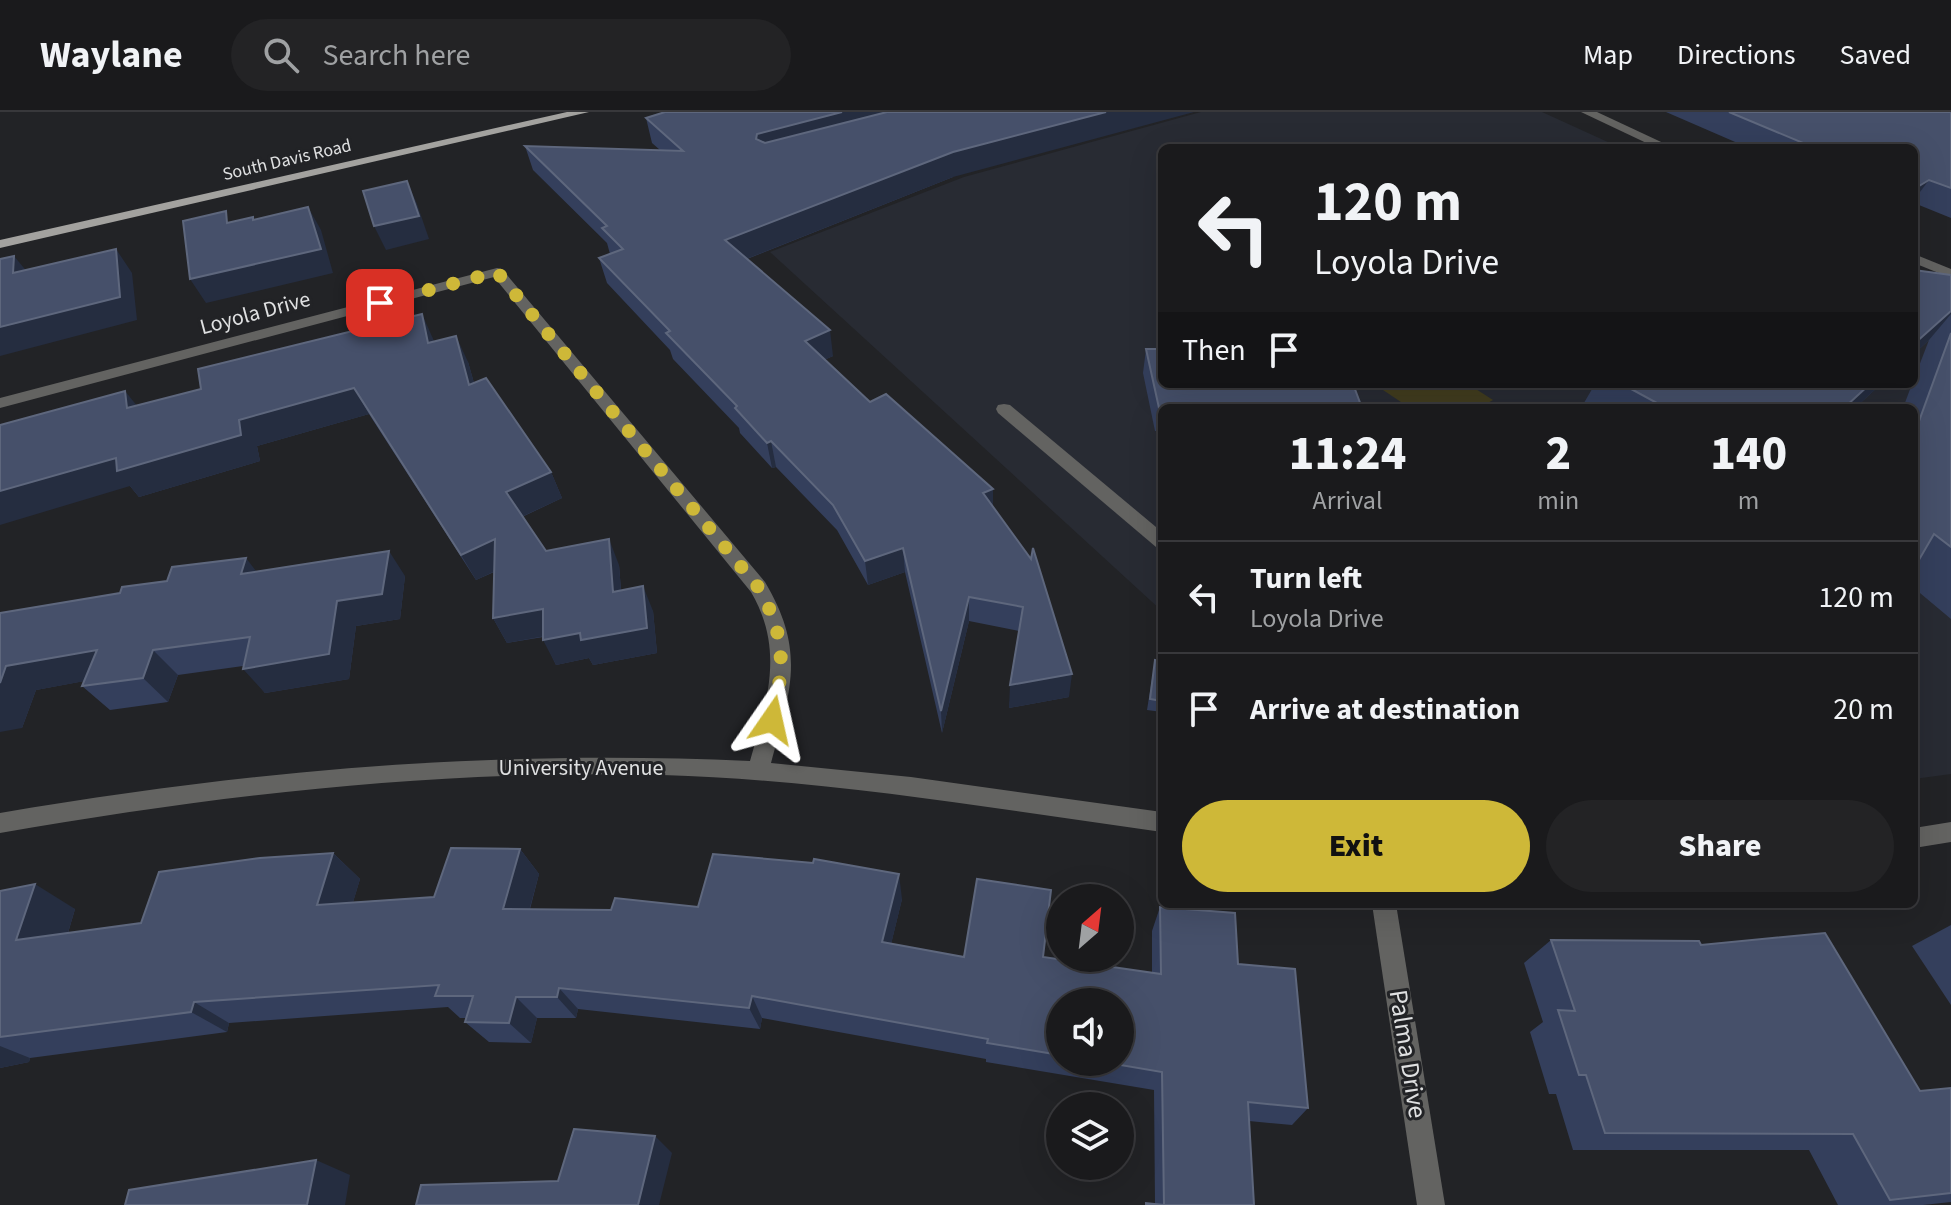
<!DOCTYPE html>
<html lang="en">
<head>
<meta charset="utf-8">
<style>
	:root { --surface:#1a1a1c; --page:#232325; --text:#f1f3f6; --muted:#9fa1a3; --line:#38383b; --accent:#ceb838 }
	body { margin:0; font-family:"Source Sans 3",sans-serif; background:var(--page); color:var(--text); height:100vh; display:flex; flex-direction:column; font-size:30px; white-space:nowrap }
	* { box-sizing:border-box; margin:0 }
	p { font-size:26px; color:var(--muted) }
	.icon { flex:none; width:44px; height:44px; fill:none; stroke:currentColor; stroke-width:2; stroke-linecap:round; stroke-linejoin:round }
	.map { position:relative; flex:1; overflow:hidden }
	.sheet { position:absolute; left:1158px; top:292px; width:760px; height:504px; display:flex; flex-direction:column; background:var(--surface); border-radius:12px; box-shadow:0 8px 32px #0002,0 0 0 2px var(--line) }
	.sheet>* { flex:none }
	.banner { position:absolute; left:1158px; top:32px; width:760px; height:244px; border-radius:12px; box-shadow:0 8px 32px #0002,0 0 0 2px var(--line); background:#1a1a1c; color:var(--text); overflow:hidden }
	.needle { width:52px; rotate:28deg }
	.controls { position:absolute; left:1046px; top:772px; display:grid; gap:16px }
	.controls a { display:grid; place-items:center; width:88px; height:88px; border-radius:50%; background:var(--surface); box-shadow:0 8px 32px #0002,0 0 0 2px var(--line); font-size:40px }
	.pin { position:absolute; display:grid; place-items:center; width:68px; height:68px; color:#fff; margin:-34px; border-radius:16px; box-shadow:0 4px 12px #0006 }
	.me { position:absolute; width:88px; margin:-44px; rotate:11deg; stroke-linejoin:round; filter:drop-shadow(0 0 6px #0008) }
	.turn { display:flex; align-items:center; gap:28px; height:168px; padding:0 24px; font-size:36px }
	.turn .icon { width:104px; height:104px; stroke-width:2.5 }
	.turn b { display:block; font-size:56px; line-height:68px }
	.then { display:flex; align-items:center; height:76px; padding:0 24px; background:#0003; gap:16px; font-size:30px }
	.eta { display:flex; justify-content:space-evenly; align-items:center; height:136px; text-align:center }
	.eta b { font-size:48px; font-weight:800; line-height:56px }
	.action { display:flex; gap:16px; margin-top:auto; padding:16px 24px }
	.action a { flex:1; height:92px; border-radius:48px; background:var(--accent); color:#111; font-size:32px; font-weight:800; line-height:92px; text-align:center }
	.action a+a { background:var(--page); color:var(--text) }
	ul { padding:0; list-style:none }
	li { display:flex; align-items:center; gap:24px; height:112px; padding:0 24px; border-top:2px solid var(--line) }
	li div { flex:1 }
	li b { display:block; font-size:30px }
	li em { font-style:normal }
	header { display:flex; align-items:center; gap:48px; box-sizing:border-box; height:112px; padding:0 40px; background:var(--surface); border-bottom:2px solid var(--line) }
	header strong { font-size:38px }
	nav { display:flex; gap:44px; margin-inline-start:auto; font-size:28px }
	.search { width:560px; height:72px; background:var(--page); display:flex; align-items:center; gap:20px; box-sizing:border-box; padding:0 28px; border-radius:44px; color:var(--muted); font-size:30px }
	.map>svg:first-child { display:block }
</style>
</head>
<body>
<header>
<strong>Waylane</strong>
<div class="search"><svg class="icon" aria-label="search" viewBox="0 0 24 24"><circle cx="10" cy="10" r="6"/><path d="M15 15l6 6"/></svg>Search here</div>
<nav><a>Map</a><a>Directions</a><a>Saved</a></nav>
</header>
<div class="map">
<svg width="1951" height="1093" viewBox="0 0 1951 1093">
	<rect width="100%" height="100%" fill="#222326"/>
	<polygon fill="#282b33" points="1201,0 1542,0 1621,36 1162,36 1162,272 1914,272 1914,170 1951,187 1951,662 1914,667 1914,296 1162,296 1162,499 770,140 964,65"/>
	<polygon fill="#423d1f" points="1374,272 1468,272 1493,288 1479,296 1410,296"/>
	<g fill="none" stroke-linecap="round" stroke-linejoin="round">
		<polygon fill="#636361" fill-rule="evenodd" points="1004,292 1010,293 1162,420 1162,437 1156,435 998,301 996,297 998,293"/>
		<g fill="#636361" fill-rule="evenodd">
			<path d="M 497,156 L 502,157 L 765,470 C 806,539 791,578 771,651 L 911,665 L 1162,700 L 1162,720 C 996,697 830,668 663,663 C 440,657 219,683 0,721 L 0,701 C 251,658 495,637 750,649 C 767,589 785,538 751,480 L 494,165 L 0,296 L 0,286 Z"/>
			<polygon points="1951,710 1951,730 1914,736 1914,716"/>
			<polygon points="1372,792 1396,792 1445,1093 1417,1093"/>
		</g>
		<g fill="#636361" fill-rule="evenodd">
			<polygon points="1581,0 1597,0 1674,36 1657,36"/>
			<polygon points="1914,142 1951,157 1951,166 1914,151"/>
		</g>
		<polygon fill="#a3a29f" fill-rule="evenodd" points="567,0 589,0 0,136 0,128"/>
	</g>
	<g fill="#343f5c" fill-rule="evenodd">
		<polygon points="1666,0 1951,0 1951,106 1914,91 1914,36 1749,36"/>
		<polygon points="646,6 953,65 747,147 833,244 824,248 870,290 993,377 993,394 1069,585 1009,596 1019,519 969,509 942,621 905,460 868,473 837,418 776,355 772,356 740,321 739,316 673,247 670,238 607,171 599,146 610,142 607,131 533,58 525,34 660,38 652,31"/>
		<polygon points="1914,158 1951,163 1951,507 1914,476 1914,296 1903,296 1912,272 1914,272 1914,267 1929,228 1914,242"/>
		<polygon points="434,229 468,250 474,271 551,360 562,386 522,405 546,439 619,453 621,478 653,499 657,541 593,553 589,546 556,553 543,525 507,531 493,506 494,460 476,468 369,302 257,334 260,349 139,385 130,374 137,294"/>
		<polygon points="1146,237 1362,296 1162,296 1162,319 1155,319 1143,261"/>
		<polygon points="1595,272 1881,272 1855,296 1581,296"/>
		<polygon points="256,460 405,464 400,507 356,514 349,567 265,581 243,554 178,563 168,590 110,598 82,574 84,569 36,578 22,616 0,501"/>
		<polygon points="1155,548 1162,549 1162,600 1147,598"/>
		<path d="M 520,737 L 539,762 L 530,797 L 611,798 L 902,787 L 891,832 L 964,845 L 1043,845 L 1152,861 L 1152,819 L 1160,795 L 1238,852 L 1308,996 L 1292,1013 L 1249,1009 L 1254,1093 L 1145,1093 L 1146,1091 L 1155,1092 L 1154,978 L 986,950 L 986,947 L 762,906 L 760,917 L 578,897 L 576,906 L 537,906 L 531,931 L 489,930 L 465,910 L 466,906 L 460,906 L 448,895 L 229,911 L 227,920 L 30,946 L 29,950 L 0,956 L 0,779 L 75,797 L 68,821 L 141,811 L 333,741 L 360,767 L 353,790 L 434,785 ZM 1060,890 L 1120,950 L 1060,950 Z"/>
		<polygon points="1951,813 1951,893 1912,834"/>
		<polygon points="1551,828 1701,833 1920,979 1951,976 1951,1090 1923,1093 1838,1093 1809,1038 1573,1038 1556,982 1549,982 1530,920 1543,910 1524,851"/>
	</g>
	<g fill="#252d40">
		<polygon points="842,0 923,0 761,46 756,27 757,22"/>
		<polygon points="1106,0 1194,0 953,65 731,153 725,128 953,40"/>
		<polygon points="1929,68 1914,88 1915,78"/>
		<polygon points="407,69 417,92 429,127 386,138 374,114"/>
		<polygon points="308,95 321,118 333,161 206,191 190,167"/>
		<polygon points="116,137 132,161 137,208 0,244 0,215"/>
		<polygon points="14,144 33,167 13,161"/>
		<polygon points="1951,199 1951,202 1929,228 1914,242 1914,232"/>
		<polygon points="422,202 434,229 428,231"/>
		<polygon points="830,218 833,244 809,255 805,229"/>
		<polygon points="456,224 468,250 482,299 469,273"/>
		<polygon points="1870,272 1881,272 1855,296 1844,296"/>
		<polygon points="354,276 369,302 257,334 260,349 139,385 130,374 0,413 0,379 116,346 239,308"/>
		<polygon points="125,279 146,305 127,296"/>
		<polygon points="771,329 776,355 772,356 767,331"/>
		<polygon points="551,360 562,386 519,406 506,380"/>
		<polygon points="993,377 993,402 983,381"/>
		<polygon points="495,427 508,453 476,468 461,443"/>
		<polygon points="609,427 619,453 623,505 613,480"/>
		<polygon points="903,436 905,460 868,473 865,449"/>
		<polygon points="389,439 405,464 400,507 356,514 349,567 265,581 243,557 337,489"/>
		<polygon points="246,446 266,472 241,462"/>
		<polygon points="643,474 653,499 657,541 593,553 589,546 556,553 543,528"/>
		<polygon points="969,485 969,509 942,621 941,599"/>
		<polygon points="543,497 556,522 507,531 493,506"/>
		<polygon points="97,538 123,562 36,578 22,616 0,620 0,571 6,554"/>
		<polygon points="153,538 178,563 168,590 143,566"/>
		<polygon points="1072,562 1069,585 1009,596 1010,573"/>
		<polygon points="520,737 539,762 523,821 503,797"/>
		<polygon points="333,741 360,767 345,817 317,793"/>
		<polygon points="899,762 902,787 886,853 882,830"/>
		<polygon points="35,772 75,797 59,851 16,828"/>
		<polygon points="559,876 578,897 576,906 557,885"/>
		<polygon points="752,884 762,906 760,917 749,896"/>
		<polygon points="516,885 537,906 531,931 509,911"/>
		<polygon points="194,890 229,911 227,920 191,900"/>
		<polygon points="0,934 30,946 29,950 0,956"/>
		<polygon points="655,1024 672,1041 659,1093 638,1093"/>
		<polygon points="316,1048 350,1063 345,1093 307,1093"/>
	</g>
	<g fill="#46506a" stroke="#5e677d" stroke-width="2">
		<polygon points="665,0 842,0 757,22 756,27 765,31 887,0 1106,0 953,40 725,128 830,218 805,229 870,290 886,282 993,377 983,381 1031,447 1033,436 1072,562 1010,573 1023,495 969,485 941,599 903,436 865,449 833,393 771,329 767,331 735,296 737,294 666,221 670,219 599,146 623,137 602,116 607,114 525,34 683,39 646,6"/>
		<polygon points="1729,0 1951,0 1951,76 1929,68 1914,77 1914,36 1815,36"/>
		<polygon points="407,69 419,104 374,114 363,79"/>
		<polygon points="308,95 321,137 190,167 183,109 226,99 227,111 253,105 253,108"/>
		<polygon points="116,137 120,185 0,215 0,147 14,144 13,161"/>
		<polygon points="1914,158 1951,163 1951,199 1914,232 1914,182 1917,181 1914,174"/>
		<polygon points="422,202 428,231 456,224 469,273 486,266 551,360 506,380 546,439 609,427 613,480 643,474 647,516 581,528 580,521 543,528 543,497 493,506 495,427 461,443 354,276 239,308 241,323 117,359 116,346 0,379 0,313 125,279 127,296 201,277 198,257"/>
		<polygon points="1951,221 1951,435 1934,422 1916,453 1914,449 1914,323"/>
		<polygon points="1146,237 1162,237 1162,272 1353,272 1362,296 1273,296 1272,293 1159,296"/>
		<polygon points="1622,272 1870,272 1844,296 1666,296"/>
		<polygon points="389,439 382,482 337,489 329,542 243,557 250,525 153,538 143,566 82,574 97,538 6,554 0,571 0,501 120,481 122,475 167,469 172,455 246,446 241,462"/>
		<polygon points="1155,548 1162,549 1162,589 1150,587"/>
		<polygon points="451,736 520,737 503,797 611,798 615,786 698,795 713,742 813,751 814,747 899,762 882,830 964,845 977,767 1051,778 1043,845 1161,862 1160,795 1235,801 1238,852 1295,857 1308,996 1248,990 1254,1093 1146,1093 1146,1091 1164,1093 1162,960 1103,950 1120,950 1120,890 1060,890 1060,943 987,931 988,927 752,884 749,896 559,876 557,885 516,885 509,911 465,910 473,884 435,884 439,873 194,890 191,900 0,925 0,779 35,772 16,828 141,811 159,760 260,746 333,741 317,793 434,785"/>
		<polygon points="1825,821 1920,979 1951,976 1951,1081 1890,1088 1853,1022 1605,1021 1586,963 1579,963 1558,898 1575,899 1551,828 1699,829 1701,833"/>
		<polygon points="574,1017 655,1024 638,1093 416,1093 421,1073 558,1069"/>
		<polygon points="316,1048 307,1093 125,1093 129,1078"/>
	</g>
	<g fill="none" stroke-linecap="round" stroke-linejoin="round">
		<path stroke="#ceb838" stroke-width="14" stroke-dasharray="0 25.2" d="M 380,191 L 497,160 L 758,475 C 786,523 785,555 772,608"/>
	</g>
	<g text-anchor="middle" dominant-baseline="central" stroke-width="6" stroke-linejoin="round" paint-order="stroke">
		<g font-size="18" fill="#dfe0e1" stroke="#222326">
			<text transform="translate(287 48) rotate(-13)">South Davis Road</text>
		</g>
		<g font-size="22" fill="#dfe0e1" stroke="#222326">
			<text transform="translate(255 201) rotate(-15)">Loyola Drive</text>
			<text x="581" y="656">University Avenue</text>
		</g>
		<g font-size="26" fill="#dfe0e1" stroke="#222326">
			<text transform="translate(1408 942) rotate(81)">Palma Drive</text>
		</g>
	</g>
</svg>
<div class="controls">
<a><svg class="needle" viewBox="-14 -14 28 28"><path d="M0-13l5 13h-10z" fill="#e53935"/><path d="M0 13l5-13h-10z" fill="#9fa1a3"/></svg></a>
<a><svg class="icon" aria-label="sound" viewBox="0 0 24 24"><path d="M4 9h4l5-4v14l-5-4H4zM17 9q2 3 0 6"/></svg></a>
<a><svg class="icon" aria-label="layers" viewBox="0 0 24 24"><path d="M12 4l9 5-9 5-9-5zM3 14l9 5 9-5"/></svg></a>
</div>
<div class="pin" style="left:380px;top:191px;background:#d93025"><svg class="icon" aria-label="arrive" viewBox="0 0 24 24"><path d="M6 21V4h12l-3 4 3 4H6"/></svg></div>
<svg class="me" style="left:772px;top:608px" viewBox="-20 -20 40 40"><path d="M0-17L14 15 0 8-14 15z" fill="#ceb838" stroke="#fff" stroke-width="4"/></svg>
<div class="banner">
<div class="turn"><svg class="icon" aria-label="left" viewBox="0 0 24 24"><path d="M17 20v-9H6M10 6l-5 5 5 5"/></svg><div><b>120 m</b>Loyola Drive</div></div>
<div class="then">Then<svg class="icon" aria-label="arrive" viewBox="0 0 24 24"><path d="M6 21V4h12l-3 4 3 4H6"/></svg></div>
</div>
<section class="sheet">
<div class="eta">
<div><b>11:24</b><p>Arrival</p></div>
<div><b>2</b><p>min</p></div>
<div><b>140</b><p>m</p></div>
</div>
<ul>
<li><svg class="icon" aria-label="left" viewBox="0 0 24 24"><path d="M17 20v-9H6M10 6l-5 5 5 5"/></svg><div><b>Turn left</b><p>Loyola Drive</p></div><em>120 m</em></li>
<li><svg class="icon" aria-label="arrive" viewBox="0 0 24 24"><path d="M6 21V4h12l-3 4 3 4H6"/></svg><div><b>Arrive at destination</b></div><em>20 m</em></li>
</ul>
<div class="action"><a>Exit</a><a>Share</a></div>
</section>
</div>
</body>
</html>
